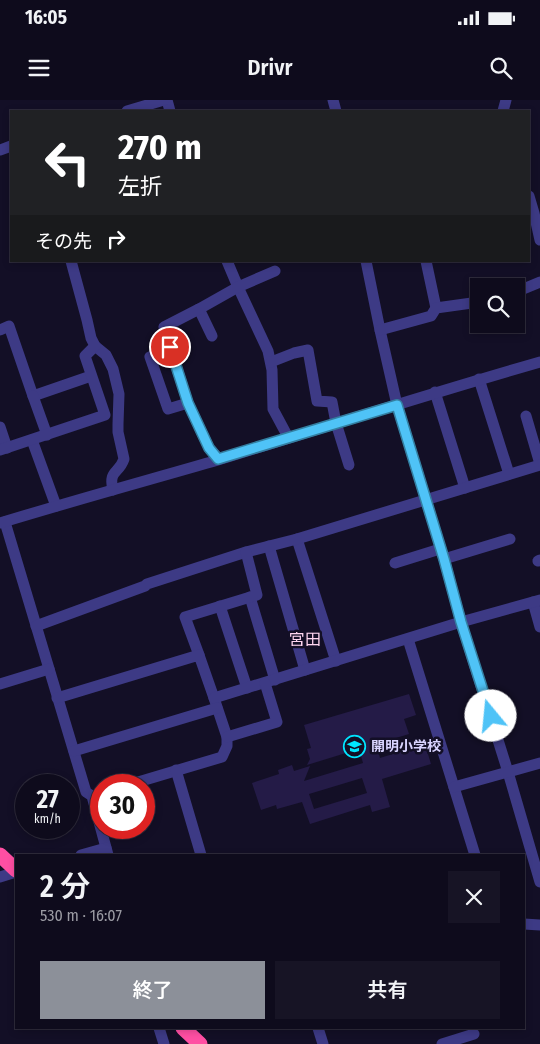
<!DOCTYPE html>
<html lang="ja">
<head>
<meta charset="utf-8">
<style>
	:root { --surface:#0e0b1c; --page:#171425; --text:#f1f3f6; --muted:#9b9ba3; --line:#2e2b3b; --accent:#8c9099 }
	body { margin:0; font-family:"Fira Sans Condensed","Noto Sans JP",sans-serif; background:var(--page); color:var(--text); height:100vh; display:flex; flex-direction:column; font-size:19px; white-space:nowrap }
	* { box-sizing:border-box; margin:0 }
	p { font-size:16px; color:var(--muted) }
	.icon { flex:none; width:28px; height:28px; fill:none; stroke:currentColor; stroke-width:2; stroke-linecap:round; stroke-linejoin:round }
	.map { position:relative; flex:1; overflow:hidden }
	.panel { position:absolute; left:15px; top:754px; width:510px; height:175px; display:flex; flex-direction:column; background:var(--surface); border-radius:0px; box-shadow:0 2px 8px #0003,0 0 0 1px var(--line) }
	.panel>* { flex:none }
	.top-card { position:absolute; left:10px; top:10px; width:520px; height:152px; border-radius:0px; box-shadow:0 2px 8px #0003,0 0 0 1px var(--line); background:#202124; color:#fff; overflow:hidden }
	.fabs { position:absolute; left:470px; top:178px; display:grid; gap:10px }
	.fabs a { display:grid; place-items:center; width:55px; height:55px; border-radius:0px; background:var(--surface); box-shadow:0 2px 8px #0003,0 0 0 1px var(--line); font-size:25px }
	.speed { position:absolute; left:15px; top:674px; display:flex; gap:10px; font-size:25px; font-weight:700; text-align:center }
	.speed>* { display:grid; place-content:center; width:65px; height:65px; border-radius:50%; background:var(--surface); box-shadow:0 2px 8px #0003,0 0 0 1px var(--line); line-height:1 }
	.speed small { font-size:12px; font-weight:400 }
	.speed .limit { border:8px solid #d22; background:#fff; color:#111 }
	.pin { position:absolute; display:grid; place-items:center; width:42px; height:42px; color:#fff; margin:-21px; border:2px solid #fff; border-radius:50%; box-shadow:0 1px 5px #0007 }
	.me { position:absolute; width:55px; margin:-28px; rotate:343deg; stroke-linejoin:round; filter:drop-shadow(0 0 4px #0008) }
	.turn { display:flex; align-items:center; gap:18px; height:105px; padding:0 25px; font-size:22px }
	.turn .icon { width:65px; height:65px; stroke-width:2.5 }
	.turn b { display:block; font-size:35px; line-height:42px }
	.then { display:flex; align-items:center; height:48px; padding:0 25px; background:#0003; gap:10px; font-size:19px }
	.round { display:grid; place-items:center; flex:none; width:52px; height:52px; border-radius:0px; background:var(--page) }
	.head { display:flex; align-items:center; justify-content:space-between; height:85px; padding:0 25px }
	h1 { font-size:30px; font-weight:600; line-height:38px }
	.button { display:flex; gap:10px; margin-top:auto; padding:10px 25px }
	.button a { flex:1; height:58px; border-radius:0px; background:var(--accent); color:#fff; font-size:20px; font-weight:600; line-height:58px; text-align:center }
	.button a+a { background:var(--page); color:var(--text) }
	.status { display:flex; justify-content:space-between; align-items:center; height:35px; padding:0 25px; background:var(--surface); direction:ltr }
	.status svg { height:14px; fill:currentColor }
	header { display:flex; justify-content:space-between; align-items:center; height:65px; padding:0 25px; background:var(--surface); font-size:22px; font-weight:600 }
	.map>svg:first-child { display:block }
</style>
</head>
<body>
<div class="status"><b>16:05</b><svg viewBox="0 0 49 12"><path d="M0 12V9h3v3zM5 12V6h3v6zM10 12V3h3v9zM15 12V0h3v12zM26 1h20v11H26zM47 4h2v5h-2z"/></svg></div>
<header><svg class="icon" aria-label="menu" viewBox="0 0 24 24"><path d="M4 6h16M4 12h16M4 18h16"/></svg>Drivr<svg class="icon" aria-label="search" viewBox="0 0 24 24"><circle cx="10" cy="10" r="6"/><path d="M15 15l6 6"/></svg></header>
<div class="map">
<svg width="540" height="944" viewBox="0 0 540 944">
	<rect width="100%" height="100%" fill="#130f26"/>
	<path fill="#241b47" fill-rule="evenodd" d="M 409,594 L 416,615 L 404,619 L 409,634 L 376,644 L 380,658 L 425,644 L 431,664 L 382,679 L 390,707 L 372,712 L 370,705 L 310,724 L 302,702 L 277,709 L 276,705 L 261,710 L 252,683 L 279,674 L 278,670 L 292,665 L 294,671 L 310,666 L 304,681 L 363,663 L 359,649 L 307,665 L 310,659 L 307,649 L 311,648 L 304,625 ZM 362,678 L 367,693 L 314,709 L 309,694 Z"/>
	<g fill="none" stroke-linecap="round" stroke-linejoin="round">
		<g stroke="#3d3a85" stroke-width="11">
			<polyline points="167,0 170,11"/>
			<polyline points="333,0 336,11"/>
			<polyline points="127,11 164,0"/>
			<polyline points="503,11 506,0"/>
			<polyline points="0,50 11,46"/>
			<polyline points="529,96 534,113 540,140"/>
			<polyline points="227,161 238,187 268,251 272,270 273,309 288,337"/>
			<polyline points="366,161 380,230 397,305 444,459 461,522 508,672 540,782"/>
			<polyline points="426,161 436,208"/>
			<polyline points="516,192 540,182"/>
			<polyline points="199,209 212,236"/>
			<polyline points="0,230 9,226 33,296 91,276"/>
			<polyline points="380,230 431,216 436,208 479,202"/>
			<path d="M 95,246 L 106,255 L 113,269 L 119,294 L 118,324 L 118,332 L 124,359 C 119,374 108,370 113,390"/>
			<polyline points="170,247 188,303"/>
			<polyline points="271,262 294,253 308,250 317,301 332,302 336,323 349,365"/>
			<polyline points="479,279 509,374"/>
			<polyline points="435,292 465,388"/>
			<polyline points="33,296 47,335"/>
			<polyline points="526,316 540,364"/>
			<polyline points="0,327 7,348"/>
			<polyline points="32,340 56,406"/>
			<polyline points="0,350 105,315 85,256 95,246 91,238 87,220 71,161"/>
			<polyline points="219,359 209,348 188,303 168,309 150,257 170,247 164,227 199,209 238,187 275,171"/>
			<polyline points="5,422 86,692 92,696 108,755"/>
			<path d="M 0,423 C 72,401 145,381 218,360 C 325,327 432,293 540,262"/>
			<polyline points="297,439 336,561"/>
			<polyline points="269,446 305,570"/>
			<polyline points="444,459 510,439"/>
			<polyline points="538,461 540,460"/>
			<polyline points="395,463 440,449"/>
			<polyline points="250,497 275,580"/>
			<polyline points="533,502 540,527"/>
			<polyline points="220,506 247,588"/>
			<polyline points="36,526 145,486 147,484 246,452 297,439 540,365"/>
			<polyline points="408,539 475,755"/>
			<polyline points="199,555 185,517 257,495 246,452"/>
			<polyline points="0,584 49,569"/>
			<polyline points="57,598 199,555 214,598 227,637 227,646 222,657 128,685"/>
			<polyline points="214,598 461,522 540,500"/>
			<polyline points="227,637 277,622 265,583"/>
			<polyline points="74,651 217,608"/>
			<polyline points="176,670 201,755"/>
			<polyline points="454,687 540,663"/>
			<polyline points="81,755 106,748"/>
			<polyline points="0,777 16,772"/>
			<polyline points="524,824 540,825"/>
			<polyline points="159,928 164,944"/>
			<polyline points="318,928 323,944"/>
			<polyline points="442,944 474,934"/>
		</g>
		<g stroke="#ff4fa3" stroke-width="15">
			<polyline points="0,755 16,770"/>
			<polyline points="183,928 200,944"/>
		</g>
	</g>
	<g fill="none" stroke-linecap="round" stroke-linejoin="round">
		<defs>
			<polyline id="route" points="170,247 188,303 209,348 218,359 397,305 444,459 461,522 491,616"/>
		</defs>
		<use href="#route" stroke="#337fa1" stroke-width="12"/>
		<use href="#route" stroke="#4fc3f7" stroke-width="9"/>
	</g>
	<defs>
		<symbol id="school-ring" viewBox="-11 -11 22 22"><circle r="9.5" fill="#130f26" stroke="#00e5ff" stroke-width="1.5"/><path d="M0-5L7-2L0 1L-7-2ZM-4 1L0 2.5L4 1V4Q0 6-4 4Z" fill="#00e5ff"/></symbol>
	</defs>
	<g fill-rule="evenodd">
		<use href="#school-ring" x="342" y="634" width="25" height="25"/>
	</g>
	<g text-anchor="middle" dominant-baseline="central" stroke-width="5" stroke-linejoin="round" paint-order="stroke">
		<g font-size="14" font-weight="bold" fill="#d9d4ff" stroke="#130f26" text-anchor="start">
			<text x="371" y="646">開明小学校</text>
		</g>
		<g font-size="16" fill="#ffd6f0" stroke="#130f26">
			<text x="305" y="539">宮田</text>
		</g>
	</g>
</svg>
<div class="fabs">
<a><svg class="icon" aria-label="search" viewBox="0 0 24 24"><circle cx="10" cy="10" r="6"/><path d="M15 15l6 6"/></svg></a>
</div>
<div class="speed"><div>27<small>km/h</small></div><div class="limit">30</div></div>
<div class="pin" style="left:170px;top:247px;background:#d93025"><svg class="icon" aria-label="arrive" viewBox="0 0 24 24"><path d="M6 21V4h12l-3 4 3 4H6"/></svg></div>
<svg class="me" style="left:491px;top:616px" viewBox="-20 -20 40 40"><circle r="19" fill="#fff"/><path d="M0-13L10 11 0 6-10 11z" fill="#4fc3f7"/></svg>
<div class="top-card">
<div class="turn"><svg class="icon" aria-label="left" viewBox="0 0 24 24"><path d="M17 20v-9H6M10 6l-5 5 5 5"/></svg><div><b>270 m</b>左折</div></div>
<div class="then">その先<svg class="icon" aria-label="right" viewBox="0 0 24 24"><path d="M7 20v-9h11M14 6l5 5-5 5"/></svg></div>
</div>
<section class="panel">
<div class="head"><div><h1>2 分</h1><p>530 m · 16:07</p></div><a class="round"><svg class="icon" aria-label="close" viewBox="0 0 24 24"><path d="M6 6l12 12M18 6L6 18"/></svg></a></div>
<div class="button"><a>終了</a><a>共有</a></div>
</section>
</div>
</body>
</html>
